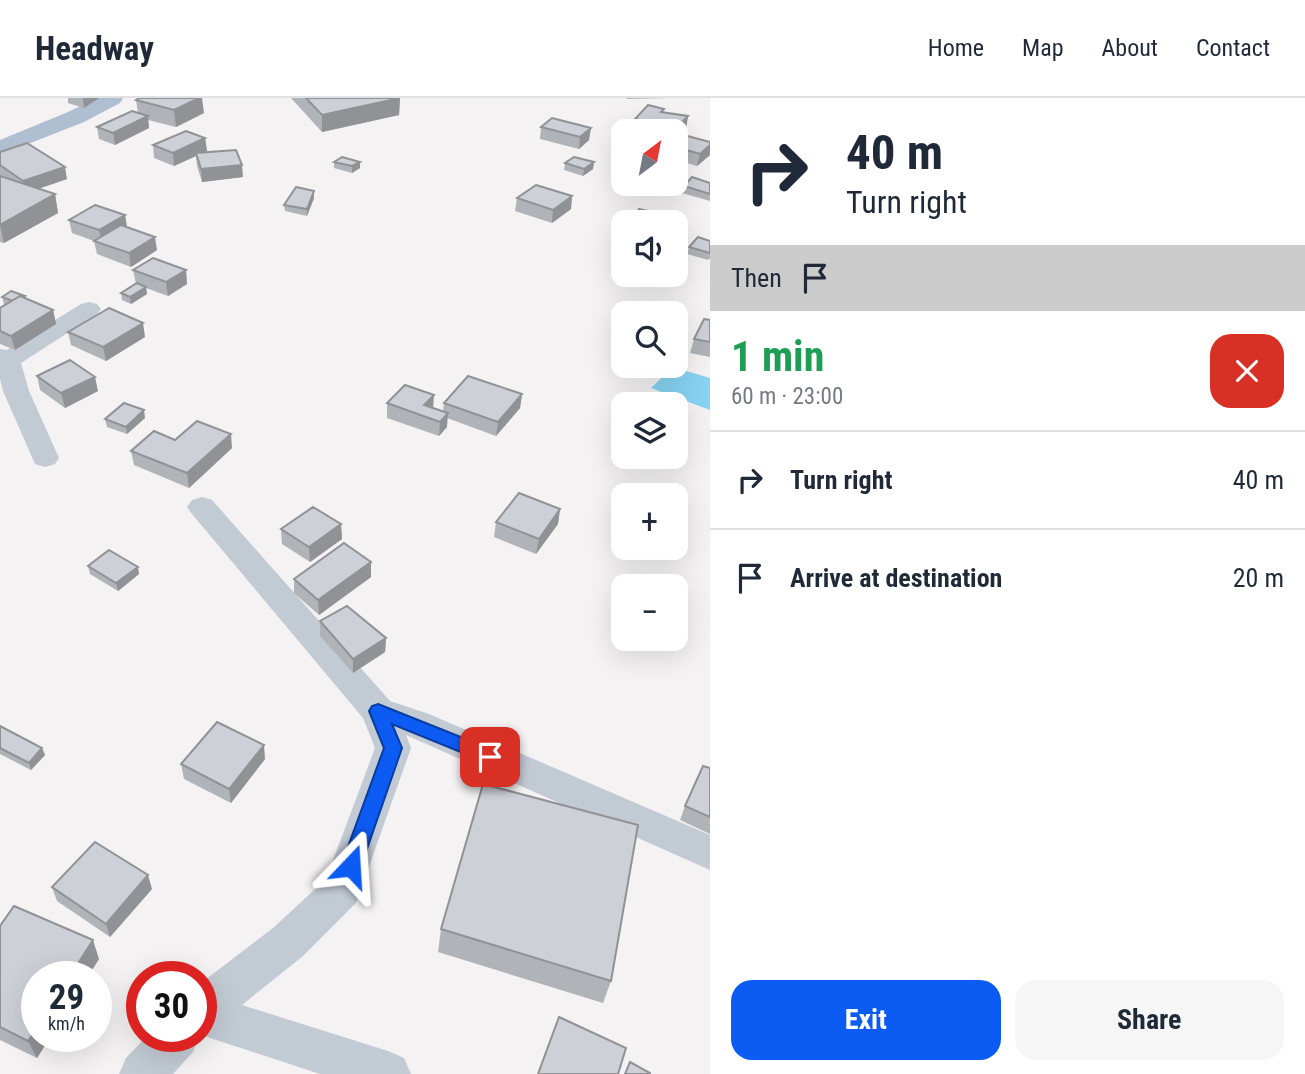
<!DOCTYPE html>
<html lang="en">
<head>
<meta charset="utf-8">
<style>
	:root { --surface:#fff; --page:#f6f6f7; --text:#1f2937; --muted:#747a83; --line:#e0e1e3; --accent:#0c5cf4 }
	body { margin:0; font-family:"Roboto Condensed",sans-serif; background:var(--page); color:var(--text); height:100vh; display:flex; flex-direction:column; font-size:26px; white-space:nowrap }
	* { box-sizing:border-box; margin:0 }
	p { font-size:23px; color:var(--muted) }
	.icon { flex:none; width:38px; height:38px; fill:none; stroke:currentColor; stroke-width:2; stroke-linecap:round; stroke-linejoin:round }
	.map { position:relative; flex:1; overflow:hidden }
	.sheet { display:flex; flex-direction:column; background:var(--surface); width:595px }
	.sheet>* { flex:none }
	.top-card { background:#fff; color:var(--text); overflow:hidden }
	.needle { width:46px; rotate:32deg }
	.tools { position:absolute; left:611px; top:21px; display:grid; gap:14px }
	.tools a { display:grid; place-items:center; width:77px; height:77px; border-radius:14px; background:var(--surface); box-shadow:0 7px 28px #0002; font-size:35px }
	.speed { position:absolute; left:21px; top:863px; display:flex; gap:14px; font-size:35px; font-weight:700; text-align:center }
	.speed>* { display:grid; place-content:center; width:91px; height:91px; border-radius:50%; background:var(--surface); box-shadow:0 7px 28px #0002; line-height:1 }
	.speed small { font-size:18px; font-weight:400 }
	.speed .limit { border:10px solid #d22; background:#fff; color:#111 }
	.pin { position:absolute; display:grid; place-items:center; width:60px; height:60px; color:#fff; margin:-30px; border-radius:14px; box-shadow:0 4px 10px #0006 }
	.me { position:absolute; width:77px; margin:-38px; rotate:20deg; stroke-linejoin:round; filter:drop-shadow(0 0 5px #0008) }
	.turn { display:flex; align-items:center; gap:24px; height:147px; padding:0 21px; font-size:32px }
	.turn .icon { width:91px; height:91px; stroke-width:2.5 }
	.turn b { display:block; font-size:49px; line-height:60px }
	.then { display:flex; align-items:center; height:66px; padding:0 21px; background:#0003; gap:14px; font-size:26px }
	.round { display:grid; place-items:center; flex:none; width:74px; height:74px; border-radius:21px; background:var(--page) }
	.summary { display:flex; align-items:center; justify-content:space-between; height:119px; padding:0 21px }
	h1 { font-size:42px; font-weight:700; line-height:52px; color:#1e9e55 }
	.cta { display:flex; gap:14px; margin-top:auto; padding:14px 21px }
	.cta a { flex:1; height:80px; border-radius:21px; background:var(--accent); color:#fff; font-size:28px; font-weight:700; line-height:80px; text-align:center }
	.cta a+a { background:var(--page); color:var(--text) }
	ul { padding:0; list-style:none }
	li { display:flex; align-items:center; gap:21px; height:98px; padding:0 21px; border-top:2px solid var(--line) }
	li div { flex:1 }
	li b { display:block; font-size:26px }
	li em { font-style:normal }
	header { display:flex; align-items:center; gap:42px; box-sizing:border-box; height:98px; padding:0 35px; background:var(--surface); border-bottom:2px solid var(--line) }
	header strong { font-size:33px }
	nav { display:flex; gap:38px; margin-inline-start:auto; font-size:24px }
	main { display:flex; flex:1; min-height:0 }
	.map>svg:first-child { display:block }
</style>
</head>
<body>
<header>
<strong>Headway</strong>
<nav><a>Home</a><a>Map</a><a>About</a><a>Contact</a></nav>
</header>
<main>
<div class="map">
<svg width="710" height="976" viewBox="0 0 710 976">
	<rect width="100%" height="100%" fill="#f4f2f2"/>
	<polygon fill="#88d3f3" points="673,269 710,280 710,312 651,290"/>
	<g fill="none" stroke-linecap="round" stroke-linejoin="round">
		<g fill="#c2cad4" fill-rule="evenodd">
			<polygon points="89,204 97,206 101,211 97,216 21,265 29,293 59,360 55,366 45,369 35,366 3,293 0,281 0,251 7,252 81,206"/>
			<polygon points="202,399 212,402 390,603 429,616 710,737 710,772 406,637 411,650 356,805 303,858 242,907 388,953 404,960 411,976 320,976 201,937 201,885 273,830 326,781 375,650 363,620 192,416 187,409 192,402"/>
			<polygon points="147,938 199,938 193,954 173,976 119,976 126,960"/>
		</g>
		<polygon fill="#b0bed2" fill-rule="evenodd" points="96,0 123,0 120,5 84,24 0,57 0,42 68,14"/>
	</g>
	<g fill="#b0b3b8">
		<polygon points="68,0 99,0 84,10 68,5"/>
		<polygon points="291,0 400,0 399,17 322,34"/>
		<polygon points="627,0 670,0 627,1"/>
		<polygon points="136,2 204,15 176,29 148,22 149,30 115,47 99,41 97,29 138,15"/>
		<polygon points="664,11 663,14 688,18 686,30 680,36 710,57 697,68 676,62 676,33 633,33 635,21"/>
		<polygon points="552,20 589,42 579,51 540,41 541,29"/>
		<polygon points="205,40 207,53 202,55 243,79 202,84 197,68 196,58 174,68 154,60 153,47"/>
		<polygon points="0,54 67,81 38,91 55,96 58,115 4,145 0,144"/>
		<polygon points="334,64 360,70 352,75 334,70"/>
		<polygon points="594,64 593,71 583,78 564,72 565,65"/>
		<polygon points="616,84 643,89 636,96 615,90"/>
		<polygon points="710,85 710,103 682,95 684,88"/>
		<polygon points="649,86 667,86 663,90"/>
		<polygon points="314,93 314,100 307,118 285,113 284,107"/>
		<polygon points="572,98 571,111 552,125 515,113 517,100"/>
		<polygon points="125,117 127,129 157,152 131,169 97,156 94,143 72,135 69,122"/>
		<polygon points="710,143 710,160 708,162 687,156 689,149"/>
		<polygon points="133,172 186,172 187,186 168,198 146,190 147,196 131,206 122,202 121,195 136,186"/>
		<polygon points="25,198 26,201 53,212 56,226 15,252 0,246 0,210 5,207 4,206 2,199"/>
		<polygon points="710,222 710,259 690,255 694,241"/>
		<polygon points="68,234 145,239 106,263 71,247"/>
		<polygon points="37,278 98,293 65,310 40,292"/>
		<polygon points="522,296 520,310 496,338 447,320 447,329 439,338 387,320 387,305 433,310 443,313 444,305"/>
		<polygon points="145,320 127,336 107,329 105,321"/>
		<polygon points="175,342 232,350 189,390 134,367 131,353"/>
		<polygon points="560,411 558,426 536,456 494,439 496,424"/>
		<polygon points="341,426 342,441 310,464 282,446 281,431"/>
		<polygon points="88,468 139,476 118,493 90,476"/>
		<polygon points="371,479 319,517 294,495 294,481"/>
		<polygon points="320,523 386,540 385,554 353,575 320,538"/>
		<polygon points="0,628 42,650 45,657 31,672 0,656"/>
		<polygon points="265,661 231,705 184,681 181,666"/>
		<polygon points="710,670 710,736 680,722 685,708"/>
		<polygon points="52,789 152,791 110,839 57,803"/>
		<polygon points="0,828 99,861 37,960 0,942"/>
		<polygon points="441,831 611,883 603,905 438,854"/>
	</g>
	<g fill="#909296">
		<polygon points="83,0 99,0 84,10"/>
		<polygon points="199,0 202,0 204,15 176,29 174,12"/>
		<polygon points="400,0 399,17 322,34 322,17"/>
		<polygon points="148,18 149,30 115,47 113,35"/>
		<polygon points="688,18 686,30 680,36 682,24"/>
		<polygon points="677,23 675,33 671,33 672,28"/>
		<polygon points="591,30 589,42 579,51 580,39"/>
		<polygon points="205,40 207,53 174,68 173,55"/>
		<polygon points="710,47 710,57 697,68 700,56"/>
		<polygon points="360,64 360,70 352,75 352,68"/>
		<polygon points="594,64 593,71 583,78 584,71"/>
		<polygon points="680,64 677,77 676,78 676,68"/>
		<polygon points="242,67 243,79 202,84 201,71"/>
		<polygon points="65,69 67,81 26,95 23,83"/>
		<polygon points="641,86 644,86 643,89 636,96 637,89"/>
		<polygon points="314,93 314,100 307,118 307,111"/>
		<polygon points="55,96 58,115 4,145 0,127"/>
		<polygon points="572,98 571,111 552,125 553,112"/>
		<polygon points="125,117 127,130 102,146 99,132"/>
		<polygon points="155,139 157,152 131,169 129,155"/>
		<polygon points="186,172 187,186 168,198 166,184"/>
		<polygon points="146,189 147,196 131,206 130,199"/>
		<polygon points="53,212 56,226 15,252 11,238"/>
		<polygon points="143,225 145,239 106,263 103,249"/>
		<polygon points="95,279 98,293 65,310 61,295"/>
		<polygon points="522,296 520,310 496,338 498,324"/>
		<polygon points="434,297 433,311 424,307"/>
		<polygon points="144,312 145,320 127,336 126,329"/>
		<polygon points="448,315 447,329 439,338 440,324"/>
		<polygon points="231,336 232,350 189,390 187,375"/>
		<polygon points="560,411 558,426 536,456 539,441"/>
		<polygon points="341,426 342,441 310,464 309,449"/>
		<polygon points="371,464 371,479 319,517 318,502"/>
		<polygon points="138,469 139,476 118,493 116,485"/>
		<polygon points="386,540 385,554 353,575 353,561"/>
		<polygon points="264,647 265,661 231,705 229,691"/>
		<polygon points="42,650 45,657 31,672 29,665"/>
		<polygon points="148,777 152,791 110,839 106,826"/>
		<polygon points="93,842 99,861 88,878 70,878"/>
		<polygon points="37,930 37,938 51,938 37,960 28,943"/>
	</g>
	<g fill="#cdd0d6" stroke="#909296" stroke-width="2">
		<polygon points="139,0 199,0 174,12 136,2"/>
		<polygon points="306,0 400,0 322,17"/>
		<polygon points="648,7 664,11 661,14 688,18 682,24 677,23 672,28 635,21"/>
		<polygon points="132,13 148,18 113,35 97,29"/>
		<polygon points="552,20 591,30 580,39 541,29"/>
		<polygon points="186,33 205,40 173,55 153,47"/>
		<polygon points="676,35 710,44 710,47 700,56 676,49"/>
		<polygon points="27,45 65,69 23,83 0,67 0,54"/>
		<polygon points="236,52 242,67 201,71 196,55"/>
		<polygon points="342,59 360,64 352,68 334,64"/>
		<polygon points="574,59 594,64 584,71 565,65"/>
		<polygon points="623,77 623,86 616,84"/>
		<polygon points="0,78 55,96 0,127"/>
		<polygon points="692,79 710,85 710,96 684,88"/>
		<polygon points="624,86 641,86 637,89"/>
		<polygon points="536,87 572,98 553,112 517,100"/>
		<polygon points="296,89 314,93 307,111 284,107"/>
		<polygon points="95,107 125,117 99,132 69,122"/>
		<polygon points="639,111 669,118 665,124 629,124"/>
		<polygon points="121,127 155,139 129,155 94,143"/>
		<polygon points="698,139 710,143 710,155 689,149"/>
		<polygon points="153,160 186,172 166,184 133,172"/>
		<polygon points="137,185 146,189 130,199 121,195"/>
		<polygon points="11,193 25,198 23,199 20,198 13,203 2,199"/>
		<polygon points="20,198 53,212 11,238 0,233 0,210"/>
		<polygon points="109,210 143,225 103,249 68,234"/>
		<polygon points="704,221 710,222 710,244 694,241"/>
		<polygon points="70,262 95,279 61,295 37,278"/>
		<polygon points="468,278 522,296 498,324 444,305"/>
		<polygon points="405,287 434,297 424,307 448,315 440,324 387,305"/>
		<polygon points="124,305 144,312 126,329 105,321"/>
		<polygon points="197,323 231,336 187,375 131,353 154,333 175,342"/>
		<polygon points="519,395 560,411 539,441 496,424"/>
		<polygon points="313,409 341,426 309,449 281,431"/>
		<polygon points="344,445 371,464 318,502 294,481"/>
		<polygon points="109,452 138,469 116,485 88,468"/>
		<polygon points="347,508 386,540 353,561 320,523"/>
		<polygon points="217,624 264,647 229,691 181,666"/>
		<polygon points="0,628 42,650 29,665 0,650"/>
		<polygon points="703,668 710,670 710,719 685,708"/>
		<polygon points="483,686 638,727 611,883 441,831"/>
		<polygon points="95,744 148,777 106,826 52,789"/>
		<polygon points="14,808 93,842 70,878 37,878 37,930 28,943 0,929 0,828"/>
		<polygon points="559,919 626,950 618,976 538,976"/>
		<polygon points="630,964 650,975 650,976 625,976"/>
	</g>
	<polygon fill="#0c5cf4" stroke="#083c9f" stroke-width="2" points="378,606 496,653 499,659 496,664 490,666 392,626 402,650 361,768 358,774 351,777 343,774 341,768 384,650 369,613 372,608"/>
</svg>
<div class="tools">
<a><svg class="needle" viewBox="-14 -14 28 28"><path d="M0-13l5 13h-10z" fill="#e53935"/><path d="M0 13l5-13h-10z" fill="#747a83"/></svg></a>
<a><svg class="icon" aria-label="sound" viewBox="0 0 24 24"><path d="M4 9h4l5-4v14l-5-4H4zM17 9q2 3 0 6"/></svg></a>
<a><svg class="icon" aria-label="search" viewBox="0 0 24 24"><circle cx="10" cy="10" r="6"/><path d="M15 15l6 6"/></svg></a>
<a><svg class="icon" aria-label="layers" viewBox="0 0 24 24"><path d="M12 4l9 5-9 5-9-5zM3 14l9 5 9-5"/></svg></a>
<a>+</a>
<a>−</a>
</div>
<div class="speed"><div>29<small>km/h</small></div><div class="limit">30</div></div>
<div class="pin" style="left:490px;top:659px;background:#d93025"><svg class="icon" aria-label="arrive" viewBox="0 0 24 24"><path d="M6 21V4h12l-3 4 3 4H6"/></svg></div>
<svg class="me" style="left:351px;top:768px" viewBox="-20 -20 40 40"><path d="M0-17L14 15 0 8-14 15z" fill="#0c5cf4" stroke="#fff" stroke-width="4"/></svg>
</div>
<section class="sheet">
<div class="top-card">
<div class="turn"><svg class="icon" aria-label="right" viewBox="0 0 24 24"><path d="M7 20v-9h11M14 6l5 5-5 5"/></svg><div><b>40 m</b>Turn right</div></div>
<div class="then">Then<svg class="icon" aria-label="arrive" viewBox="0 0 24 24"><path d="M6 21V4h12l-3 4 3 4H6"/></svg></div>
</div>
<div class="summary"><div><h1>1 min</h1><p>60 m · 23:00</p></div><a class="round" style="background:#d93025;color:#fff"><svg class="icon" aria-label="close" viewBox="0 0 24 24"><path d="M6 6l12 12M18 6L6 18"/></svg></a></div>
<ul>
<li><svg class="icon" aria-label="right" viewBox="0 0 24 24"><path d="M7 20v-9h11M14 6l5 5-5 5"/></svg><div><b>Turn right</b></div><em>40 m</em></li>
<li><svg class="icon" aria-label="arrive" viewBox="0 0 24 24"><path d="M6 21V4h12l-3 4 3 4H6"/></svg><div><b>Arrive at destination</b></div><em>20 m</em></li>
</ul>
<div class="cta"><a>Exit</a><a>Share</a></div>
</section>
</main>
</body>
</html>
